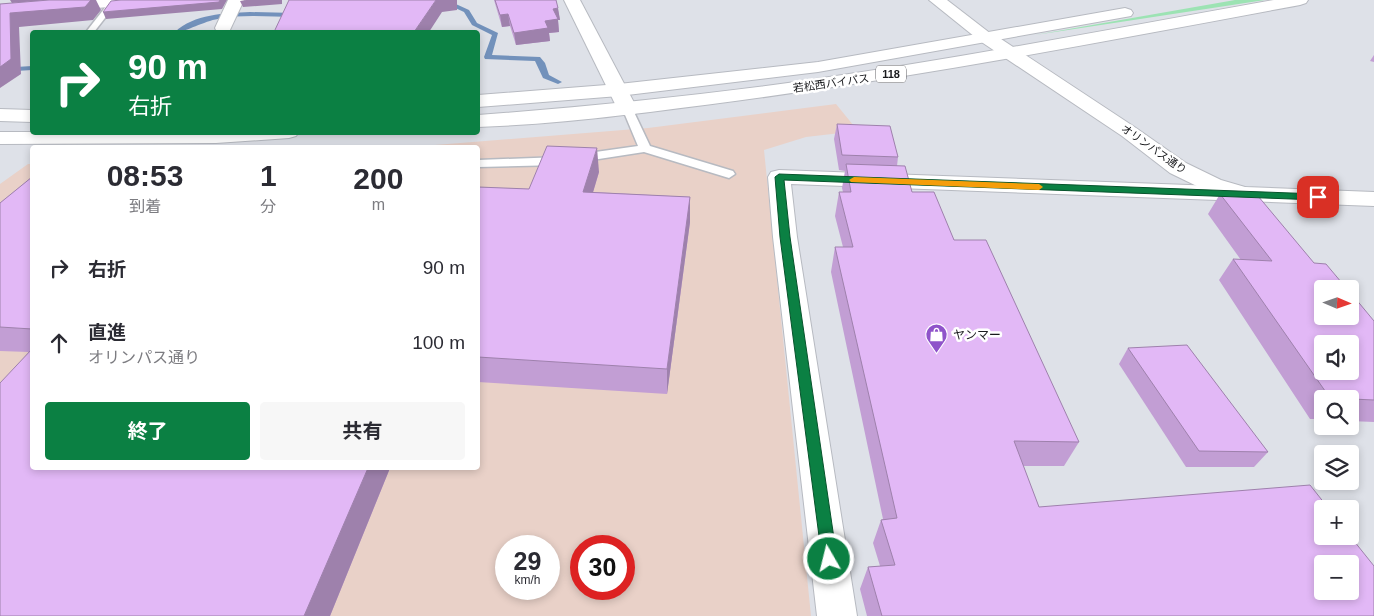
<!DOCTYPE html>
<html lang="ja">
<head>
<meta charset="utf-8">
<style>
	:root { --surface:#fff; --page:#f7f7f7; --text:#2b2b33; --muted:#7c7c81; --accent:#0b8043 }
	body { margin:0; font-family:Helvetica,"Noto Sans JP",sans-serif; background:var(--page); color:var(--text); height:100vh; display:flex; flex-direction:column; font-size:19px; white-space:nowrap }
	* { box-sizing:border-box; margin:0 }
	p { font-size:16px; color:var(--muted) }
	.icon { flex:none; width:28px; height:28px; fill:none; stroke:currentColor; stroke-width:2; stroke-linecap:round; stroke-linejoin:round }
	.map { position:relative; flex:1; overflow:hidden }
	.panel { position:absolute; left:30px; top:145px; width:450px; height:325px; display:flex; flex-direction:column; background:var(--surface); border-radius:5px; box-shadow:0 2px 8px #0003 }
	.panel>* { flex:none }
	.hud { position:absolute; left:30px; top:30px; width:450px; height:105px; border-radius:5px; box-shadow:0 2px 8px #0003; background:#0b8043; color:#fff; overflow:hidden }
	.needle { width:32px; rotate:92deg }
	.buttons { position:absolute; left:1314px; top:280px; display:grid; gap:10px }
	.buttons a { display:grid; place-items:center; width:45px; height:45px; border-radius:5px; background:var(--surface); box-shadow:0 2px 8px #0003; font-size:25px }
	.speed { position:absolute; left:495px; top:535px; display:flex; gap:10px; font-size:25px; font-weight:700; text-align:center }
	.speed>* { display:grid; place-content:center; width:65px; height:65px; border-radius:50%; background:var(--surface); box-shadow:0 2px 8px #0003; line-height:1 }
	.speed small { font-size:12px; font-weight:400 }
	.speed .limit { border:8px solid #d22; background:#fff; color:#111 }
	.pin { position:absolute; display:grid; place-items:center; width:42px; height:42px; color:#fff; margin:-21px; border-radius:10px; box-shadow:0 2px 8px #0006 }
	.me { position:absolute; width:55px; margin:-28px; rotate:352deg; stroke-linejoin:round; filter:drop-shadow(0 0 4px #0008) }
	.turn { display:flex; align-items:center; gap:18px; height:105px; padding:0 15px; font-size:22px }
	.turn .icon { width:65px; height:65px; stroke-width:2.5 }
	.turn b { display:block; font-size:35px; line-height:42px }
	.eta { display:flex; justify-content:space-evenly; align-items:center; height:85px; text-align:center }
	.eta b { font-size:30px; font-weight:700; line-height:35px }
	.primary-button { display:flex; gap:10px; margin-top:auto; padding:10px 15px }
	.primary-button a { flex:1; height:58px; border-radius:5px; background:var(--accent); color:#fff; font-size:20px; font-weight:700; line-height:58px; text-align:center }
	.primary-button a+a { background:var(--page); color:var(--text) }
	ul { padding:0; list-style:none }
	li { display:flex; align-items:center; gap:15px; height:75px; padding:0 15px }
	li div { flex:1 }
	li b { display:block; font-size:19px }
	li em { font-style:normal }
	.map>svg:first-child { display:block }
</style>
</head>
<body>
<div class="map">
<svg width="1374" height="616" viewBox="0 0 1374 616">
	<rect width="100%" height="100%" fill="#dee1e8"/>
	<path fill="#e9d1c8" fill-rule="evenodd" d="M 836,104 L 858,131 L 806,137 L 764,150 L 811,616 L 0,616 L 0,184 L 28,164 L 32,164 L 32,468 L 478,468 L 478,148 L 410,147 L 648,128 ZM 506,546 L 549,546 L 549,589 L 506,589 ZM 581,546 L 624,546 L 624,589 L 581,589 Z"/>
	<polygon fill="#9ce3b3" points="1235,0 1265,0 1035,35"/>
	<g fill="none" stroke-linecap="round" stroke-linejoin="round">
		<g fill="#7291bb" fill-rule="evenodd">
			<polygon points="438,0 447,0 469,10 477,23 498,33 492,55 540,57 545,63 549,75 562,82 558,84 543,78 535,61 485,59 484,57 492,35 472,25 464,12"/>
			<path d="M 250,12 L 295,13 L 298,15 L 295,17 C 269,17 243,14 218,19 C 204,21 184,33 175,32 C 194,14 225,13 250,12 Z"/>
			<polygon points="32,66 32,70 0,72 0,68"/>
		</g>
		<defs>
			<g id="service">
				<polygon points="111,0 119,0 94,32 86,32"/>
				<polygon points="628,107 633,110 650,146 733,171 735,174 729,178 644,152 560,165 478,167 478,160 560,157 638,146 623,110"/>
			</g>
			<g id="minor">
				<polygon points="75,0 141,0 139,3 133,5 0,16 0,6"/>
				<polygon points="228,0 244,0 229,32 217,32 215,28"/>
				<polygon points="564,0 580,0 638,110 635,114 628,116 621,114 618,110"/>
				<polygon points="929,0 947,0 995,37 992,41 986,42 980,41"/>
				<polygon points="779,170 1244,187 1252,189 1256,194 1252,199 1244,201 791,184 797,237 857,616 817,616 773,237 768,177 771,172"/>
			</g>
			<polygon id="tertiary" points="986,32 992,33 1136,128 1186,163 1221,180 1245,187 1374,192 1374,206 1244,201 1205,190 1170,173 1122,136 980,41 977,37 980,33"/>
			<g id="trunk">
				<path d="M 1274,0 L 1308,0 L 1306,3 L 1300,5 C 1112,40 925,76 735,101 C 650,112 564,124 478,127 L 478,115 C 582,107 685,97 788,83 C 951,60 1112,29 1274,0 Z"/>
				<polygon points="1125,8 1131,10 1133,13 1131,16 818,72 619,96 478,107 478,95 619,84 818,62"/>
				<polygon points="0,109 32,110 32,122 0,121"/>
				<polygon points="0,132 299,132 296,136 289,138 216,143 0,144"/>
			</g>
		</defs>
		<use href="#service" stroke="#b7bac1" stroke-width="3"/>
		<use href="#minor" stroke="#b7bac1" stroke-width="2"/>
		<use href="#tertiary" stroke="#b7bac1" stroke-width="2"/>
		<use href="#trunk" stroke="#b7bac1" stroke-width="2"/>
		<use href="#service" fill="#fff" fill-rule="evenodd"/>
		<use href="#minor" fill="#fff" fill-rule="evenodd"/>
		<use href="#tertiary" fill="#fff" fill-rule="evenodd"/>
		<use href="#trunk" fill="#fff" fill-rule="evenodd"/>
	</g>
	<g fill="#c29ed4">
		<polygon points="494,0 556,0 560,20 558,20 559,32 549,33 550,41 516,45 510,26 502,27"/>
		<polygon points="1374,55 1374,62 1370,61"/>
		<polygon points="837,124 898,157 897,166 912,192 954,240 1079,442 1064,466 1023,466 1039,507 1374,616 867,616 860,589 868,567 880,566 873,543 881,520 883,519 831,272 835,247 843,247 835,216 839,192 843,192 842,188 845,171 839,170 834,139"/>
		<polygon points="599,172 593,192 690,197 690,222 667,394 478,382 478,187 529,189"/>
		<polygon points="32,177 32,468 390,468 330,616 0,616 29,352 0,351 0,203"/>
		<polygon points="1220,194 1314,263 1374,321 1374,422 1350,421 1350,399 1322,399 1322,419 1310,419 1219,280 1233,259 1241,260 1208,214"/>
		<polygon points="1128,348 1268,452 1254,467 1186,467 1119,364"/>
	</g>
	<g fill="#9e81ac">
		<polygon points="10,0 51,0 12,3"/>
		<polygon points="91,0 96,0 101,10 93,20 19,27 21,74 0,88 0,67 10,13"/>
		<polygon points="220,0 227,0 222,9 106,19 103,12"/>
		<polygon points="246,0 282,0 282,4 243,7 240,1"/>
		<polygon points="436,0 457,0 457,10 442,12 429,32 414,32"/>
		<polygon points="558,8 560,20 558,20 559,32 549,33 550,41 516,45 514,33 545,21 553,9"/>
		<polygon points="508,14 510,26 502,27 500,15"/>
		<polygon points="597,148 599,172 586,216 583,192"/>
		<polygon points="690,197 690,222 667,394 667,369"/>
		<polygon points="368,468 390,468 330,616 304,616"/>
	</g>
	<g fill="#e2b8f6" stroke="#9e81ac" fill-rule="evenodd">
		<polygon points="49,0 91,0 85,7 10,13 11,59 0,67 0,4"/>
		<polygon points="121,0 220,0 219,2 103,12 111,1"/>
		<polygon points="289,0 436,0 414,32 274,32"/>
		<polygon points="495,0 556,0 558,8 553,9 558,19 545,21 548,28 514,33 508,14 500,15"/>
		<polygon points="837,124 890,126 898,157 842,155"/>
		<polygon points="547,146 597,148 583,192 690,197 667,369 478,357 478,187 529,189"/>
		<path d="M 846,164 L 905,166 L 912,192 L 934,192 L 954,240 L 986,240 L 1079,442 L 1014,441 L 1039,507 L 1310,485 L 1329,509 L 1322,509 L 1322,536 L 1350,536 L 1374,566 L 1374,616 L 882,616 L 868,567 L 895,565 L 881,520 L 897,518 L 835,247 L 853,247 L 839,192 L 851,192 ZM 1322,564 L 1350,564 L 1350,591 L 1322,591 Z"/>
		<polygon points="32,177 32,329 0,327 0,203"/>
		<path d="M 1220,194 L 1258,196 L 1314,263 L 1326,264 L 1347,289 L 1322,289 L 1322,316 L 1350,316 L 1350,292 L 1374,321 L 1374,400 L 1330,398 L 1233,259 L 1272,261 ZM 1322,344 L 1350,344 L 1350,371 L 1322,371 Z"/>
		<polygon points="1187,345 1268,452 1199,451 1128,348"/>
		<polygon points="32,349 32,468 368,468 304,616 0,616 0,383"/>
	</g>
	<polygon fill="#0b8043" stroke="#07532c" points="779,174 1318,194 1322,197 1318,200 784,180 790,237 837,559 835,564 829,566 824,564 822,559 780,237 775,177"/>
	<polygon fill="#f59e0b" points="854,177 1039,184 1043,187 1039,190 851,182 849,180"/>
	<defs>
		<symbol id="shop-pin" viewBox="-11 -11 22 30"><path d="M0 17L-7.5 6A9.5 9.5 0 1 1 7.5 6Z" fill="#8f53ca" stroke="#fff"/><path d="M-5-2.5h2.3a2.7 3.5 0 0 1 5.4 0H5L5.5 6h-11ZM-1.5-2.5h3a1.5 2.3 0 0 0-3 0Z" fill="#fff"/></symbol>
	</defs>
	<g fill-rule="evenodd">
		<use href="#shop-pin" x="924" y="322" width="25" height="34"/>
	</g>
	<g text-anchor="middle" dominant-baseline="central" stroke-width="5" stroke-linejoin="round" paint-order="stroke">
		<rect fill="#fff" stroke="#5f5f62" stroke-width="1" x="876" y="65.5" width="30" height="17" rx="4"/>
		<g font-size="11" font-weight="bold" fill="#1a1b1e">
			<text x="891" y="74">118</text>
		</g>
		<g font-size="11" fill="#1a1b1e" stroke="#fff">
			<text transform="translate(831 83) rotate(-8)">若松西バイパス</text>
			<text transform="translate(1154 149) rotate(35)">オリンパス通り</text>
		</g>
		<g font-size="12" fill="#1a1b1e" stroke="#fff" text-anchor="start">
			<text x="953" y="335">ヤンマー</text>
		</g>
	</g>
</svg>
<div class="buttons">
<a><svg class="needle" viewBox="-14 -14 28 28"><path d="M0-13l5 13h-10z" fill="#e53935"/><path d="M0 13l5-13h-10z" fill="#7c7c81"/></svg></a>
<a><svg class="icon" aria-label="sound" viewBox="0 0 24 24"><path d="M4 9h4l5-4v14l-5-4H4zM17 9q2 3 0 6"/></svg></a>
<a><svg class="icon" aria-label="search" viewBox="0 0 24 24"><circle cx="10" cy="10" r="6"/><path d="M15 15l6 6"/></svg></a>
<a><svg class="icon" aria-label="layers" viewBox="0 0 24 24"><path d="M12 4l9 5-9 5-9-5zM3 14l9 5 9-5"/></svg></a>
<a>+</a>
<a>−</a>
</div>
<div class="speed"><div>29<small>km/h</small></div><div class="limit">30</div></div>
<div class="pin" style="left:1318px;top:197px;background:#d93025"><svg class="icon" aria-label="arrive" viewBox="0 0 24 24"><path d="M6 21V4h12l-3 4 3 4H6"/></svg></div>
<svg class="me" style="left:829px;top:559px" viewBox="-20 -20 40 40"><circle r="17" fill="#0b8043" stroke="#fff" stroke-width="3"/><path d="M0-11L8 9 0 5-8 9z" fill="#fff"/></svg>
<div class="hud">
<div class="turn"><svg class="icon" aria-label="right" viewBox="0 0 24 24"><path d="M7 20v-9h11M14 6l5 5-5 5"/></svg><div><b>90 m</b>右折</div></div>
</div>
<section class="panel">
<div class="eta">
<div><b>08:53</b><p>到着</p></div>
<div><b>1</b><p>分</p></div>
<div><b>200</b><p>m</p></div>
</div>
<ul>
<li><svg class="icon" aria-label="right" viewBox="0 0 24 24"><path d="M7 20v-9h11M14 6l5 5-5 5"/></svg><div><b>右折</b></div><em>90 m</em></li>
<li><svg class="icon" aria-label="ahead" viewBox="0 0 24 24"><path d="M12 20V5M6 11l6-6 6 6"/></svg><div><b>直進</b><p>オリンパス通り</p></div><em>100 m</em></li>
</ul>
<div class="primary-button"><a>終了</a><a>共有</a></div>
</section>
</div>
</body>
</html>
